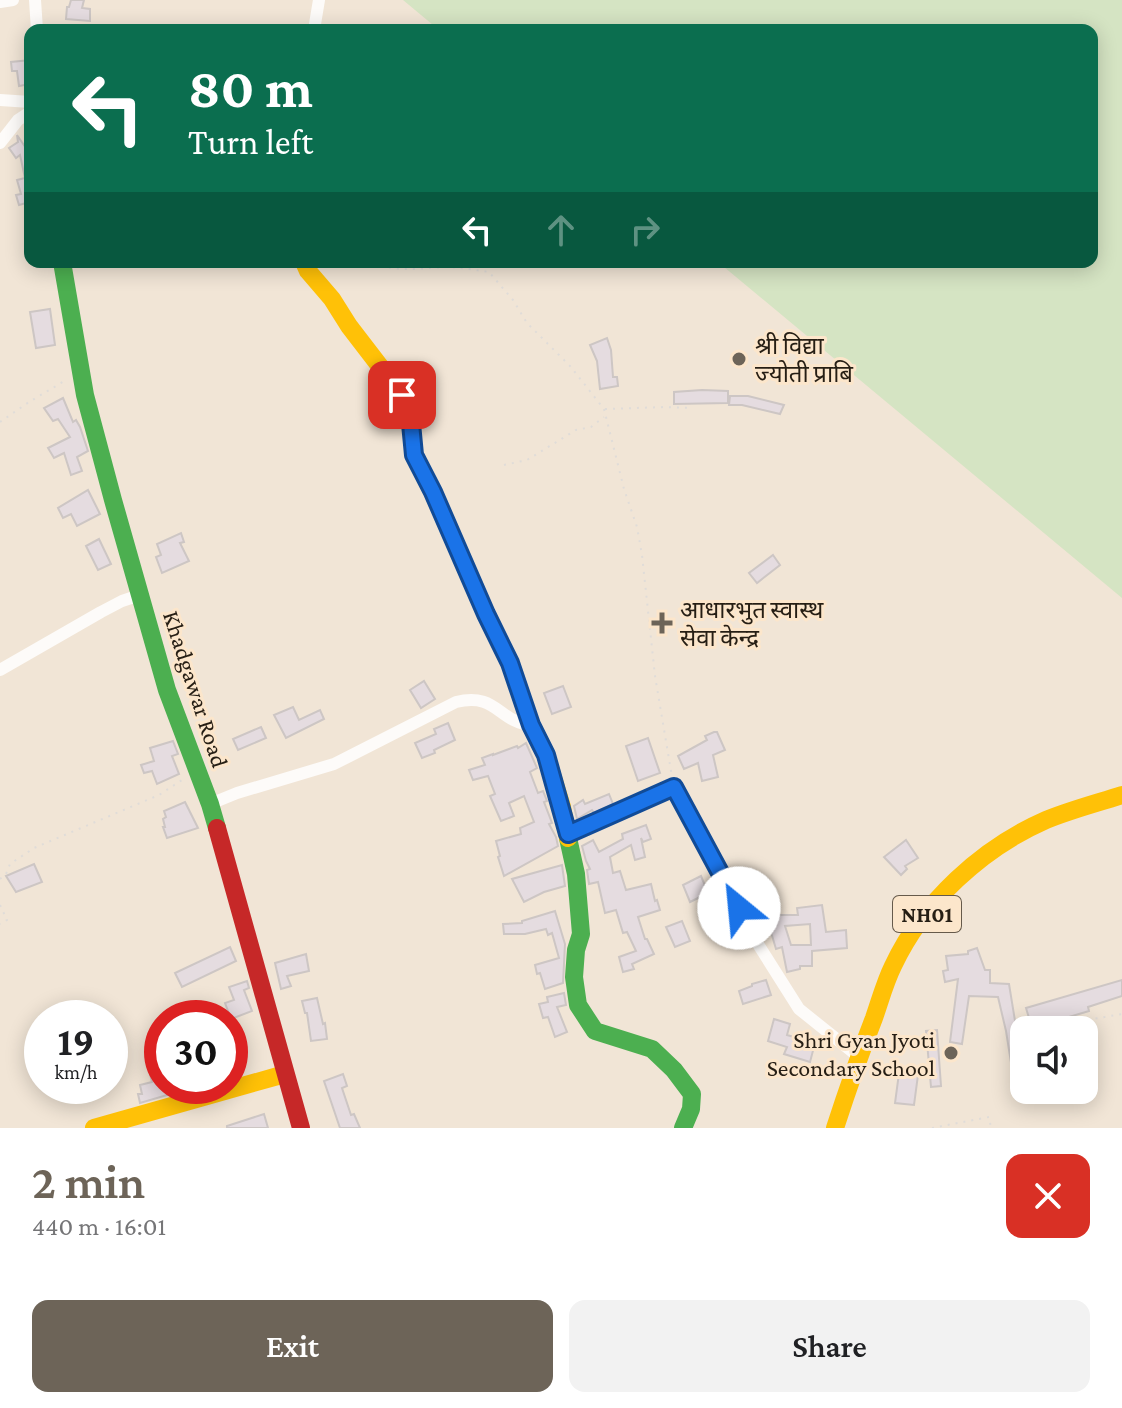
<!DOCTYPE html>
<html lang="en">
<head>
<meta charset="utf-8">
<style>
	:root { --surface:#fff; --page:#f2f2f2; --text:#202124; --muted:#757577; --accent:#6d6458 }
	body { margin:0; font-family:"Crimson Pro","Noto Sans Devanagari",serif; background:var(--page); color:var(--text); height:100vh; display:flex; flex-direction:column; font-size:30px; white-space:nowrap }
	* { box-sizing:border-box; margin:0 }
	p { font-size:26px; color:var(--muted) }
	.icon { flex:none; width:44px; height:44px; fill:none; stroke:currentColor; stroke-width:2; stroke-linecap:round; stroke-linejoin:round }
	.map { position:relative; height:1128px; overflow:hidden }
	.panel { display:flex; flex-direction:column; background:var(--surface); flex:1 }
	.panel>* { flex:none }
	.banner { position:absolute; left:24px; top:24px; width:1074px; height:244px; border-radius:16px; box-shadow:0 4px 20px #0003; background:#0b6e4f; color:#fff; overflow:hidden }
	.buttons { position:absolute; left:1010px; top:1016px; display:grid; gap:16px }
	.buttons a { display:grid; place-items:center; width:88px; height:88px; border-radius:16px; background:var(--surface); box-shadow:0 4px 20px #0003; font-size:40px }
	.speed { position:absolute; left:24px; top:1000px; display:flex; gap:16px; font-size:40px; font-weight:700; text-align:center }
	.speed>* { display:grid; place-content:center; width:104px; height:104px; border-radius:50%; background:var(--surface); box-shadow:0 4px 20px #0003; line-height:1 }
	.speed small { font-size:20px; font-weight:400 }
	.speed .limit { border:12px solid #d22; background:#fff; color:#111 }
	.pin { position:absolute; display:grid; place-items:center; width:68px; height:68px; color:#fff; margin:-34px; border-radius:16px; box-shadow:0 4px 12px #0006 }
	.me { position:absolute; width:88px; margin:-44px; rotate:332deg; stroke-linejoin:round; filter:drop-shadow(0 0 6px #0008) }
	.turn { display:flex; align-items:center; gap:28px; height:168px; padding:0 32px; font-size:36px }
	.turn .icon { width:104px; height:104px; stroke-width:2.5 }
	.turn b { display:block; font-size:56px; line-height:68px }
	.lanes { display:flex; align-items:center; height:76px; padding:0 32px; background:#0003; justify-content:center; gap:40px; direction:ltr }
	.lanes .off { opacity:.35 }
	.round { display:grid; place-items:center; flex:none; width:84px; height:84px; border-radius:16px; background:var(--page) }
	.headline { display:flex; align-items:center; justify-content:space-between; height:136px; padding:0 32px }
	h1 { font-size:48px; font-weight:600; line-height:60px; color:var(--accent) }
	.primary-button { display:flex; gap:16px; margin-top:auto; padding:16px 32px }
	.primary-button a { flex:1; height:92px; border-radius:16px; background:var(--accent); color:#fff; font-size:32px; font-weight:600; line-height:92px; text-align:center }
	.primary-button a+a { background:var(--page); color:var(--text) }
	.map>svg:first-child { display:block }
</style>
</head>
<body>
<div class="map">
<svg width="1122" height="1128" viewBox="0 0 1122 1128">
	<rect width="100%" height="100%" fill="#f1e5d6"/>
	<polygon fill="#d5e4c3" points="403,0 1122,0 1122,598 718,262 1092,262 1092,30 439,30"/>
	<g fill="#e5dce0" stroke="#cdc6c4" stroke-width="2" fill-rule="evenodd">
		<polygon points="71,0 84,0 82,8 90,9 90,21 66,19 67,7 69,7"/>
		<polygon points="30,60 30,84 19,86 17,71 12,71 11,62"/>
		<polygon points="17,135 30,154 30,202 19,205 16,195 21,194 17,180 25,178 20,155 16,158 9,148 18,142"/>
		<polygon points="50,309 55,345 36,348 30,312"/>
		<polygon points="607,338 611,350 613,377 617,377 618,386 600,389 597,361 590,345"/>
		<polygon points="702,390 728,391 728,403 674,404 674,392"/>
		<polygon points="730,396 748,396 784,405 780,414 742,405 729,405"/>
		<polygon points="63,398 73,422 76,420 80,427 88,451 77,457 82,471 71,475 64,453 54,458 48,448 70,437 58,419 53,421 44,408"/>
		<polygon points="88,490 100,514 77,526 71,514 63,518 58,508"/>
		<polygon points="181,533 184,542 180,543 189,561 162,573 156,557 161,555 157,544"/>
		<polygon points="99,539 111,564 98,570 86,546"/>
		<polygon points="773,555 780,565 757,583 749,573"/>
		<polygon points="424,681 435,699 421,708 410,690"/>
		<polygon points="563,686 571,707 552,714 544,693"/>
		<polygon points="293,707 299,720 320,710 324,719 286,738 274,715"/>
		<polygon points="448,723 455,740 434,750 435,753 422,758 415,743 436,734 434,729"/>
		<polygon points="261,727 266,738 238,750 233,739"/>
		<polygon points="714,732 717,732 725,750 713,755 718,777 702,781 698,763 684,769 678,756 707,740 705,736"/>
		<polygon points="648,738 660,773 638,781 626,746"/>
		<polygon points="173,741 178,754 172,756 179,774 157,784 152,771 144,773 141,765 154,761 150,748"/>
		<polygon points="526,743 537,768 530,772 538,793 543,791 547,801 544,802 552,823 549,824 556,837 558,846 504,876 498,857 500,856 496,841 521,834 520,828 534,822 524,796 509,803 514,816 501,821 490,796 495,794 488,776 473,780 469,770 485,765 482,758 493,754 493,755 517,746 518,748"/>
		<polygon points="609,794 613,804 594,813 592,810 577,819 574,806 583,800 585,804"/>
		<polygon points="185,802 198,828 167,838 163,827 165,827 163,819 166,817 164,811"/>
		<polygon points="646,825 651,839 643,842 641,838 645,857 635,860 631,845 610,857 613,873 620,871 626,890 651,884 655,901 657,900 660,910 638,917 645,939 647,939 654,954 632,964 634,969 623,972 619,957 636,951 627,932 623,933 616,910 605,913 598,882 589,884 587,870 590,869 586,861 582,846 593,840 599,852 623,839 622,834"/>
		<polygon points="906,840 918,858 905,866 907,869 901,875 884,857"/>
		<polygon points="34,864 42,882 16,892 6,876"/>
		<polygon points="562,865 565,886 544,892 524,902 512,879"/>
		<polygon points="701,876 708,893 690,902 683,885"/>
		<path d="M 822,905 L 826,932 L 846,930 L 847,948 L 812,951 L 812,966 L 800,966 L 800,969 L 787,972 L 782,947 L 776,949 L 766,915 L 778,912 L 779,915 L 798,915 L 797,908 ZM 810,924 L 811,945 L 791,945 L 785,926 Z"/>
		<polygon points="555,911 565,944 563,983 545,989 540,973 537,974 535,965 559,958 552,933 548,935 546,929 525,934 504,934 503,924 522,923 522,921"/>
		<polygon points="682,921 690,941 675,947 666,927"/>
		<polygon points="230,947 236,961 182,987 175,973"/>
		<polygon points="977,948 985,970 990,970 990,983 1009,984 1024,1076 1024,1093 1016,1094 1006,1031 998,997 969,996 962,1044 950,1042 958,979 945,982 943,971 948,970 946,956 968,954 968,951"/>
		<polygon points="306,954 309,971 287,976 291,986 281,989 275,963"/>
		<polygon points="766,980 771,995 743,1004 739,991 752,986 752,984"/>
		<polygon points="1122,980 1122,996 1088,1007 1089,1011 1032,1028 1026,1008"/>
		<polygon points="247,981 249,988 244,990 252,1011 231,1019 225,1003 234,1000 229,987"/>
		<polygon points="564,993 566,1005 557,1007 567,1032 555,1037 548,1017 543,1018 539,1004 548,1002 547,997"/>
		<polygon points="317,998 323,1024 325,1023 327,1039 311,1041 307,1013 305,1013 302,1001"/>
		<polygon points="774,1019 790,1024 787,1035 815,1043 810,1062 784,1054 787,1047 768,1041"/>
		<polygon points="937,1030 941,1086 931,1087 926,1031"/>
		<polygon points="162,1071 162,1086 198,1086 140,1103 138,1094 142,1094 140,1085 152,1082 150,1074"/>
		<polygon points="899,1073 918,1075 914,1105 895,1103"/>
		<polygon points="343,1074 347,1086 342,1088 351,1115 354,1114 360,1128 340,1128 324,1081"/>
		<polygon points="264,1114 268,1128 227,1128 227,1126"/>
	</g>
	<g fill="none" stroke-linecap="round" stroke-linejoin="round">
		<g stroke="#e0dcd8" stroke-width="2" stroke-dasharray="2 6" stroke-linecap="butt">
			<path d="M 374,262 C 392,274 429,267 450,267 C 463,268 476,270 489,272 L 513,300 L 527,323 L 570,366 L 604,409 L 624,489 L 637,527 L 642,555 L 655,676 L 672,777"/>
			<polyline points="605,409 665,407 692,408"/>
			<polyline points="0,422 29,402 66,380"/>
			<polyline points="504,465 527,460 576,430 591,427 604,417"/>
			<polyline points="0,879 6,874 10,864 34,848 159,795 185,778"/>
			<polyline points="0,905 7,920 0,924"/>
			<polyline points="1064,1024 1122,1014"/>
			<polyline points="932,1128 989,1117 991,1128"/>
		</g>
		<g stroke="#fdfbf9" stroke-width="12">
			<polyline points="35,0 37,30"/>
			<polyline points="0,2 13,0"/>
			<polyline points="314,30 319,0"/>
			<polyline points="0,100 30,102"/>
			<polyline points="0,143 18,120 30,112"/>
			<polyline points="0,670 101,612 122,601 140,595"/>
			<path d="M 210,804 L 237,793 L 334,764 L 456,702 C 497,692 498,722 531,725"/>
			<polyline points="568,834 674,787 751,933 799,1009 859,1057"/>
		</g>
		<g stroke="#4caf50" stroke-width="18">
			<polyline points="62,262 85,395 113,500 167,690 210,804 217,828"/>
			<polyline points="568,838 576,874 581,934 576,950 574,977 578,1005 595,1031 652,1049 674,1070 692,1094 691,1109 683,1128"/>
		</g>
		<g stroke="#ffc107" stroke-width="18">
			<polyline points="304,262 308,271 332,299 349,326 402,395 410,413 414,455 433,492 486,614 510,663 531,725 546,755 562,807 568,838"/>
			<polyline points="94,1128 285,1074"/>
			<path d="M 835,1128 C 847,1091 860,1054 874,1018 C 880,1001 885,982 893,966 C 923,902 982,848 1046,820 C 1070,810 1097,803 1122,795"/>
		</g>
		<polyline stroke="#c62828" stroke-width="18" points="217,828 301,1128"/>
	</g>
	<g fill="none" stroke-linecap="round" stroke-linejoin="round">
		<defs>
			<polyline id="route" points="402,395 410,413 414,455 433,492 486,614 510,663 531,725 546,755 568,834 674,787 739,908"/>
		</defs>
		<use href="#route" stroke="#114b97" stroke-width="20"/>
		<use href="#route" stroke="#1a73e8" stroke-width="14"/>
	</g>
	<g fill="#6d6458" stroke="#fce6cb" stroke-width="3">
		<circle cx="739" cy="359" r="8"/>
		<path d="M658 611h8v8h8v8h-8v8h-8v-8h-8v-8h8z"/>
		<circle cx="951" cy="1053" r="8"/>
	</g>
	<g text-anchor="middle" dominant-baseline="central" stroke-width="6" stroke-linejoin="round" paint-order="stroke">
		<rect fill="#fce6cb" stroke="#665a4b" stroke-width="2" x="893" y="896" width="68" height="36" rx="6"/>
		<g font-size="22" font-weight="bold" fill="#261e14">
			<text x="927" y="914">NH01</text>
		</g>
		<g font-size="24" fill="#261e14" stroke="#fce6cb" text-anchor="start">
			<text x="755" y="345">श्री विद्या<tspan x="755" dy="28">ज्योती प्राबि</tspan></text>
			<text x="680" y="609">आधारभुत स्वास्थ<tspan x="680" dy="28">सेवा केन्द्र</tspan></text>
			<text x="935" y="1039" text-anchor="end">Shri Gyan Jyoti<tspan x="935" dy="28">Secondary School</tspan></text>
		</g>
		<g font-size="24" fill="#261e14" stroke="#fce6cb">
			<text transform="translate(196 689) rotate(72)">Khadgawar Road</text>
		</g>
	</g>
</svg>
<div class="buttons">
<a><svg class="icon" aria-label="sound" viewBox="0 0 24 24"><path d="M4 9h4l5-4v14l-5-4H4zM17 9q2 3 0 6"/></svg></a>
</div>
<div class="speed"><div>19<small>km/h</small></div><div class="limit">30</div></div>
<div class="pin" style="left:402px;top:395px;background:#d93025"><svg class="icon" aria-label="arrive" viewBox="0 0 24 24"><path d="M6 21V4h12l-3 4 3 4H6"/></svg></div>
<svg class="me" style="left:739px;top:908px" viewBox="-20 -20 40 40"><circle r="19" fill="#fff"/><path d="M0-13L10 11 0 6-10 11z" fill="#1a73e8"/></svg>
<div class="banner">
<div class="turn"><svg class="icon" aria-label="left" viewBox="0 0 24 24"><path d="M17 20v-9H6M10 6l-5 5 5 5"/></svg><div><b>80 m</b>Turn left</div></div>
<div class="lanes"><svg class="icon" aria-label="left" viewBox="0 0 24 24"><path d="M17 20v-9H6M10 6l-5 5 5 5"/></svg><svg class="icon off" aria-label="ahead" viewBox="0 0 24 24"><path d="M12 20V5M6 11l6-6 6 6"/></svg><svg class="icon off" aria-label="right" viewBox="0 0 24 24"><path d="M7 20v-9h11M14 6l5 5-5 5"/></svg></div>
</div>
</div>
<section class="panel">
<div class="headline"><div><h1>2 min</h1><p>440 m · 16:01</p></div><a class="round" style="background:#d93025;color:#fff"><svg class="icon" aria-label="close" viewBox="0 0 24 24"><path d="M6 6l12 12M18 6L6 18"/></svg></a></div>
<div class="primary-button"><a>Exit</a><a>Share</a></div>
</section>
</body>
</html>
